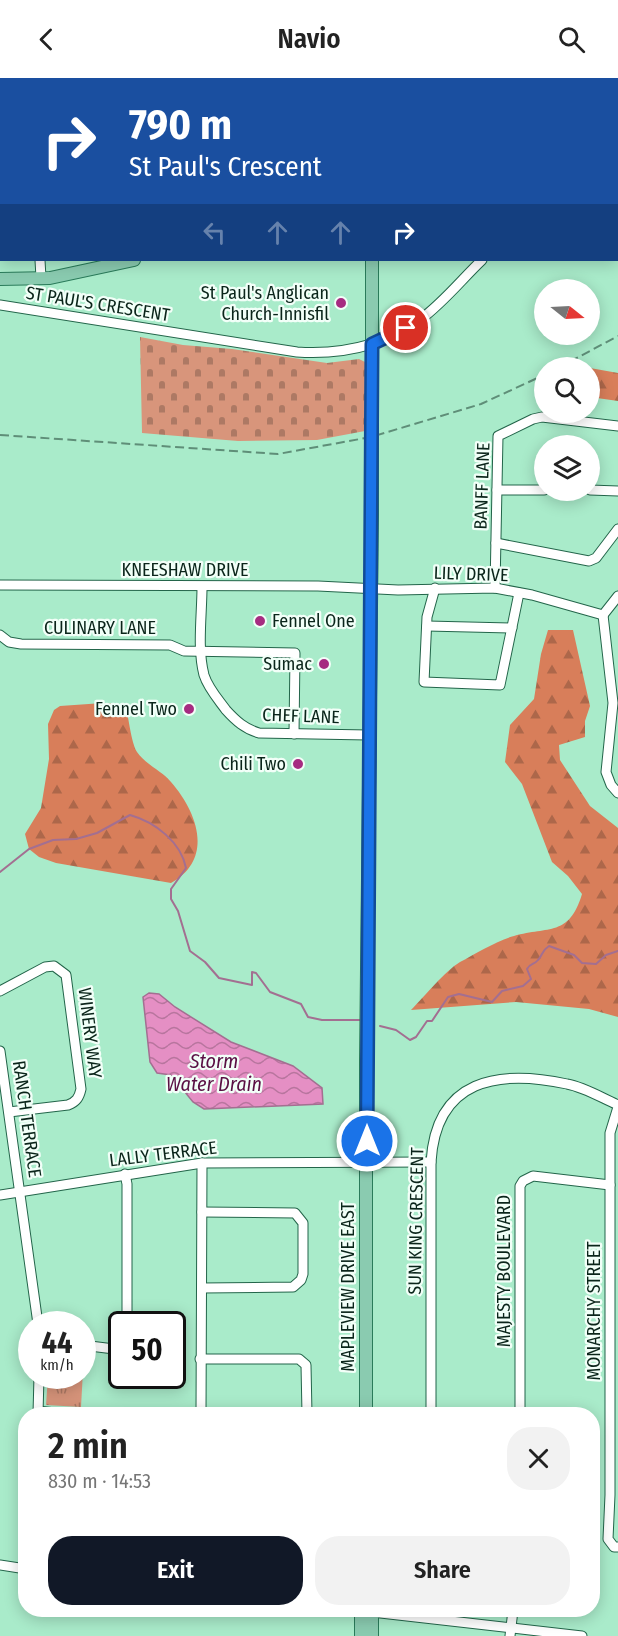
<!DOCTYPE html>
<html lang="en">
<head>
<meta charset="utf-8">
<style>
	:root { --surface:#fff; --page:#f2f2f2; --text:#222; --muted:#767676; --accent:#111827 }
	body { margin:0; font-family:"Fira Sans Condensed",sans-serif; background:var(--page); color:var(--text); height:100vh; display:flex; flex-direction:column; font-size:22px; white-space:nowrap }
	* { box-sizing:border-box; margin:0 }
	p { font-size:20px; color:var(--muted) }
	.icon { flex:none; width:33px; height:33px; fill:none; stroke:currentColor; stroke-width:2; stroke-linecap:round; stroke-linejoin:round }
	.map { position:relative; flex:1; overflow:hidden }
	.side { position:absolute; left:18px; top:1329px; width:582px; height:210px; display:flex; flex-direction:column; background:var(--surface); border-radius:24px; box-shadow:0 3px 15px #0003 }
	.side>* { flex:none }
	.banner { position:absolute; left:0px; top:0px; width:618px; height:183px; box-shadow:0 3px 15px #0003; background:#1a4fa0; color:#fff; overflow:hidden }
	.needle { width:39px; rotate:108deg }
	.fabs { position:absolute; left:534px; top:201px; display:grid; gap:12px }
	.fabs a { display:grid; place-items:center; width:66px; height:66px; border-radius:50%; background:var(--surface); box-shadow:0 3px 15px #0003; font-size:30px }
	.speed { position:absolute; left:18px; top:1233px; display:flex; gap:12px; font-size:30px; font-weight:700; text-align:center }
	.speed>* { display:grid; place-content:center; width:78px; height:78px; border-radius:50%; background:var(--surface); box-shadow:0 3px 15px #0003; line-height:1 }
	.speed small { font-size:15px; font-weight:400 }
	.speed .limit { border:3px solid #111; border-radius:9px; background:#fff; color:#111 }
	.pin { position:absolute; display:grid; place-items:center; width:51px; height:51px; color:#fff; margin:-26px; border:3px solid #fff; border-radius:50%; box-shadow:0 2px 6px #0007 }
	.me { position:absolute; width:66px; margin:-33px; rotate:0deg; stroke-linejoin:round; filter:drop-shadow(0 0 4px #0008) }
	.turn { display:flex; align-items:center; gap:21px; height:126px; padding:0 30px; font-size:27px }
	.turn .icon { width:78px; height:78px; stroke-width:2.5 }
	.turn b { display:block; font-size:42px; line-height:51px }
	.lanes { display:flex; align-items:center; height:57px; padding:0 30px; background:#0003; justify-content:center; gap:30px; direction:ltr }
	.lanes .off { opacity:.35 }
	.round { display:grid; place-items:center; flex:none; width:63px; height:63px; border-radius:24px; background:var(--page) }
	.summary { display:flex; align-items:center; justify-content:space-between; height:102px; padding:0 30px }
	h1 { font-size:36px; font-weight:600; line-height:45px }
	.cta { display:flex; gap:12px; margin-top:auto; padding:12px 30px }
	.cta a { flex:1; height:69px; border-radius:24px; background:var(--accent); color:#fff; font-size:24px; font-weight:600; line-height:69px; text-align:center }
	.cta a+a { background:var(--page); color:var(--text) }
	header { display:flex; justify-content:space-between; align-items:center; height:78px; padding:0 30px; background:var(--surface); font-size:27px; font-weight:600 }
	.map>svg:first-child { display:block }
</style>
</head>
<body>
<header><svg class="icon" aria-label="back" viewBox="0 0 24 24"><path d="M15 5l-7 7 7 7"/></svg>Navio<svg class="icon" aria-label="search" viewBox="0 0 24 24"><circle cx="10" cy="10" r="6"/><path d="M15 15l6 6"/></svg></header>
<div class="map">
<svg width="618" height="1558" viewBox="0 0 618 1558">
	<defs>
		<pattern id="forest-firs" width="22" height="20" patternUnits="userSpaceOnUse" patternTransform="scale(1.5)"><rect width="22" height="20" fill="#d87e5a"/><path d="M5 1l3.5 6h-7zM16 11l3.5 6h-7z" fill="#ad674a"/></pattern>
		<pattern id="cemetery-stones" width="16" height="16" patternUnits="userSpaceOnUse" patternTransform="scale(1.5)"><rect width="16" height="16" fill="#d8957b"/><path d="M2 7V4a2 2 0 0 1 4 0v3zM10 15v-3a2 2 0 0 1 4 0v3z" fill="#ad7964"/></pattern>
		<pattern id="park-tufts" width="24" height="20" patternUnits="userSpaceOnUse" patternTransform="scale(1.5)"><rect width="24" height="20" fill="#d8957b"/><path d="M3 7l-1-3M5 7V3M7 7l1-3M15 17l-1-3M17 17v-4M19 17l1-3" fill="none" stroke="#ad7964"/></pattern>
		<pattern id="water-waves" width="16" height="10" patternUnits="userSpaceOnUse" patternTransform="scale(1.5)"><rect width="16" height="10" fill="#e58fc4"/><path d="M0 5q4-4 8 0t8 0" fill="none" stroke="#b8759e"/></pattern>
	</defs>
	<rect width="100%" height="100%" fill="#a9ebca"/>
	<g fill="url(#forest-firs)">
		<polygon points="590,290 618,295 618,323 590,319"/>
		<path d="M 548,552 L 573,552 L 590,628 L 585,643 L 585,659 L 559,667 L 560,682 L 590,728 L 618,750 L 618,939 L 589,931 L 516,924 L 411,932 C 424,919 445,893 460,884 C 475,876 498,862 514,858 C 549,848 569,859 582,816 L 568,798 L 552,784 L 522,706 L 505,684 L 510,647 L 534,621 L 541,576 Z"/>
		<path d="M 103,625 L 115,626 L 127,634 C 129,644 132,666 137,674 C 145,686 162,693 171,704 C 198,735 214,781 171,805 L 56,785 L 39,779 L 29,771 L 25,756 L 41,730 L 49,681 L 48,646 L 54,632 L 60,628 Z"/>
	</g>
	<polygon fill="url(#cemetery-stones)" points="140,259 183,267 232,271 327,285 359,281 365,284 365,353 317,362 238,363 142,355"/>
	<polygon fill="url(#park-tufts)" points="83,1275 84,1275 81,1329 46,1327 48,1298 82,1298"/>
	<polygon fill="url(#water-waves)" stroke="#a36f91" stroke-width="1.5" points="149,915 159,916 175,929 231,964 293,988 322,1010 323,1026 204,1031 193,1024 171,997 157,995 150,984 143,919"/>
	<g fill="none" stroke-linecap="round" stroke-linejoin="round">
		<g stroke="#a36f91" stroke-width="2">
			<path d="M 0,794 L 29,771 L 53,762 L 76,761 L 97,755 L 130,737 C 155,744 181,764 186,790 L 171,811 L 171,821 L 178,833 L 190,873 L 205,884 L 219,900 L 252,907 L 252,894 L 256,895 L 270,914 L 301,926 L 308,939 L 322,942 L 360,942"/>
			<path d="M 380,948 L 396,952 L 410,962 L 416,959 L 427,943 L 432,943 L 448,919 L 459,916 L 492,924 L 502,913 L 523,908 L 531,901 L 527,891 C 530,885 534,887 538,882 C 543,877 541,873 549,868 L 574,877 L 582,885 L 596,886 L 606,877 L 618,873"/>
		</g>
		<defs>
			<g id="minor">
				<polyline points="0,20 2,22"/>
				<polyline points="40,182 41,200"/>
				<path d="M 0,227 L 297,274 C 343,277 384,268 421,241 C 444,224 462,201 482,182"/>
				<polyline points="497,412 544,412"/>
				<polyline points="590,412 618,413"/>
				<polyline points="496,465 589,483 596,480 618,451"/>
				<polyline points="0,507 318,508 398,512 495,510 532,517 603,537"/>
				<path d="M 202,509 C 202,537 197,570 204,597 C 208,610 218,621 226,632 C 236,643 245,651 259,655 L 368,657"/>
				<polyline points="435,510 427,539 424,604 500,607 519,515"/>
				<polyline points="495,510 498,358 533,341 542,339 618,348"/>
				<polyline points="603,537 613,625 606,694 611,707 618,715"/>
				<polyline points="603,537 618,518"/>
				<polyline points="427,548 512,550"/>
				<polyline points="0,557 9,564 21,566 170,567 184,573 295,575 294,656"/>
				<path d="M 0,913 L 45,889 L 54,888 L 66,897 L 81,1011 C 79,1020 76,1024 68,1027 L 9,1034"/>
				<polyline points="0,973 38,1246"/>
				<polyline points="618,1029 610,1055 610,1417 608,1461 614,1469 618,1469"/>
				<polyline points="125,1096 127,1106 127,1246"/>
				<polyline points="0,1117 202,1085 431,1084"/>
				<polyline points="202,1210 293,1209 301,1202 303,1196 303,1145 295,1135 202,1134"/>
				<polyline points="82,1267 114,1271 122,1268"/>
				<polyline points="200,1281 299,1281 306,1287 307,1336"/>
				<polyline points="38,1333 64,1336"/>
				<polyline points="38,1336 39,1298"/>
				<polyline points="201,1336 202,1085"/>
				<path d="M 431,1336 L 431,1084 C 436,1001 498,991 567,1006 C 584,1009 602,1020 618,1027"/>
				<polyline points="520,1336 520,1108 523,1103 533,1098 610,1107"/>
				<polyline points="0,1487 26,1491"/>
				<polyline points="354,1532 582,1558"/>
				<polyline points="510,1558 513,1532"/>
			</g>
			<g id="major">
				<polyline points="373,0 373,2"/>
				<polyline points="616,20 618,19"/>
				<polyline points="0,201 50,200 134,182"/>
				<polyline points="366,1336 366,983 372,437 372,182"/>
				<polyline points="361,1532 361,1558"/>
				<polyline points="372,1532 372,1558"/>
			</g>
		</defs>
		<use href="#minor" stroke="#23654a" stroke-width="11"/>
		<use href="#major" stroke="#2a7b5a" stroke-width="14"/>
		<use href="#minor" stroke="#fff" stroke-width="9"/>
		<use href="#major" stroke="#8acbb0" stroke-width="12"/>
		<g stroke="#5f8e78" stroke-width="2" stroke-dasharray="9 4.5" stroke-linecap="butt">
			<polyline points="558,290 618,258"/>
			<polyline points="0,357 278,376 371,359 481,326 544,297"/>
		</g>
	</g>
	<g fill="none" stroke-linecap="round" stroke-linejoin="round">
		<defs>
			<polyline id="route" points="367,1063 372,266 406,250"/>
		</defs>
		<use href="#route" stroke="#114b97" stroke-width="15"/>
		<use href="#route" stroke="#1a73e8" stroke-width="10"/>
	</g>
	<g fill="#a62c81" stroke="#f2fff8" stroke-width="2">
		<circle cx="341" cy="225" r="6"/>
		<circle cx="260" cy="543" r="6"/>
		<circle cx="324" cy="586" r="6"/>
		<circle cx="189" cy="631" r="6"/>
		<circle cx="298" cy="686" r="6"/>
	</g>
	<g text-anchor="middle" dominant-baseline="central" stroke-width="4.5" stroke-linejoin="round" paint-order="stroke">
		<g font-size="18" fill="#0a251a" stroke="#f2fff8" text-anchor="end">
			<text x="329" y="215">St Paul's Anglican<tspan x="329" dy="21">Church-Innisfil</tspan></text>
			<text x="272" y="543" text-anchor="start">Fennel One</text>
			<text x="312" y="586">Sumac</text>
			<text x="177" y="631">Fennel Two</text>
			<text x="286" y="686">Chili Two</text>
		</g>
		<g font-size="18" fill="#0a251a" stroke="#f2fff8">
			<text transform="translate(98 226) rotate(9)">ST PAUL'S CRESCENT</text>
			<text transform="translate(482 408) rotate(-88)">BANFF LANE</text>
			<text x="185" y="492">KNEESHAW DRIVE</text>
			<text transform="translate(471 496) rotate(2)">LILY DRIVE</text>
			<text x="100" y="550">CULINARY LANE</text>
			<text transform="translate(301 638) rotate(2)">CHEF LANE</text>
			<text transform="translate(90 955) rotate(83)">WINERY WAY</text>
			<text transform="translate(27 1041) rotate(82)">RANCH TERRACE</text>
			<text transform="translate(163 1076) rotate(-7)">LALLY TERRACE</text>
			<text transform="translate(416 1143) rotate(-89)">SUN KING CRESCENT</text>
			<text transform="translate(504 1193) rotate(-90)">MAJESTY BOULEVARD</text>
			<text transform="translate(348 1209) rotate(-90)">MAPLEVIEW DRIVE EAST</text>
			<text transform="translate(594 1233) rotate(-90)">MONARCHY STREET</text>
		</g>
		<g font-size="20" font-style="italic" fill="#5a0f44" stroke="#f2fff8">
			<text x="214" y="983">Storm<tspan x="214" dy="23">Water Drain</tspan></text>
		</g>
	</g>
</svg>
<div class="fabs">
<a><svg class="needle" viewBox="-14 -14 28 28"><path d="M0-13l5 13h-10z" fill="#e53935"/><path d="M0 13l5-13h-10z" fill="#767676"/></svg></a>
<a><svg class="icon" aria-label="search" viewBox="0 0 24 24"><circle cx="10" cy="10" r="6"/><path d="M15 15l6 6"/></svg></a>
<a><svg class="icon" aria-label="layers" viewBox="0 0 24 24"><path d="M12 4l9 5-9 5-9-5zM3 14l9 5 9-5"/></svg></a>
</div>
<div class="speed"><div>44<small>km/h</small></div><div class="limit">50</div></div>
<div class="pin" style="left:406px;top:250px;background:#d93025"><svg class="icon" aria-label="arrive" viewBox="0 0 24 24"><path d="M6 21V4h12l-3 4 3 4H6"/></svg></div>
<svg class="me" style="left:367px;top:1063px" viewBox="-20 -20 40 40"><circle r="17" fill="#1a73e8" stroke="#fff" stroke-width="3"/><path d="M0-11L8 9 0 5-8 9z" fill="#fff"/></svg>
<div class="banner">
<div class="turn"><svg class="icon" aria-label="right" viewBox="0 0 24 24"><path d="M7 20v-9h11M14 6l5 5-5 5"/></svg><div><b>790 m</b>St Paul's Crescent</div></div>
<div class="lanes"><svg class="icon off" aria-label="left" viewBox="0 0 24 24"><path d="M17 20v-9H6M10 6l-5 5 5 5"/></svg><svg class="icon off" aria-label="ahead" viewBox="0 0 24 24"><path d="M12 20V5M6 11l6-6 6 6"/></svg><svg class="icon off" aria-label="ahead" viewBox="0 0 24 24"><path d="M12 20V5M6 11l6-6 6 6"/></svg><svg class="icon" aria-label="right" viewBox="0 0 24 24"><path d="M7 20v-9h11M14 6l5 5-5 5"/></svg></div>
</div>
<section class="side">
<div class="summary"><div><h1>2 min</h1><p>830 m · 14:53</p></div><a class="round"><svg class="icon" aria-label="close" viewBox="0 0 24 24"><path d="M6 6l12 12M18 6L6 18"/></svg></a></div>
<div class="cta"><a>Exit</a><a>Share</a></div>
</section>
</div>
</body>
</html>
